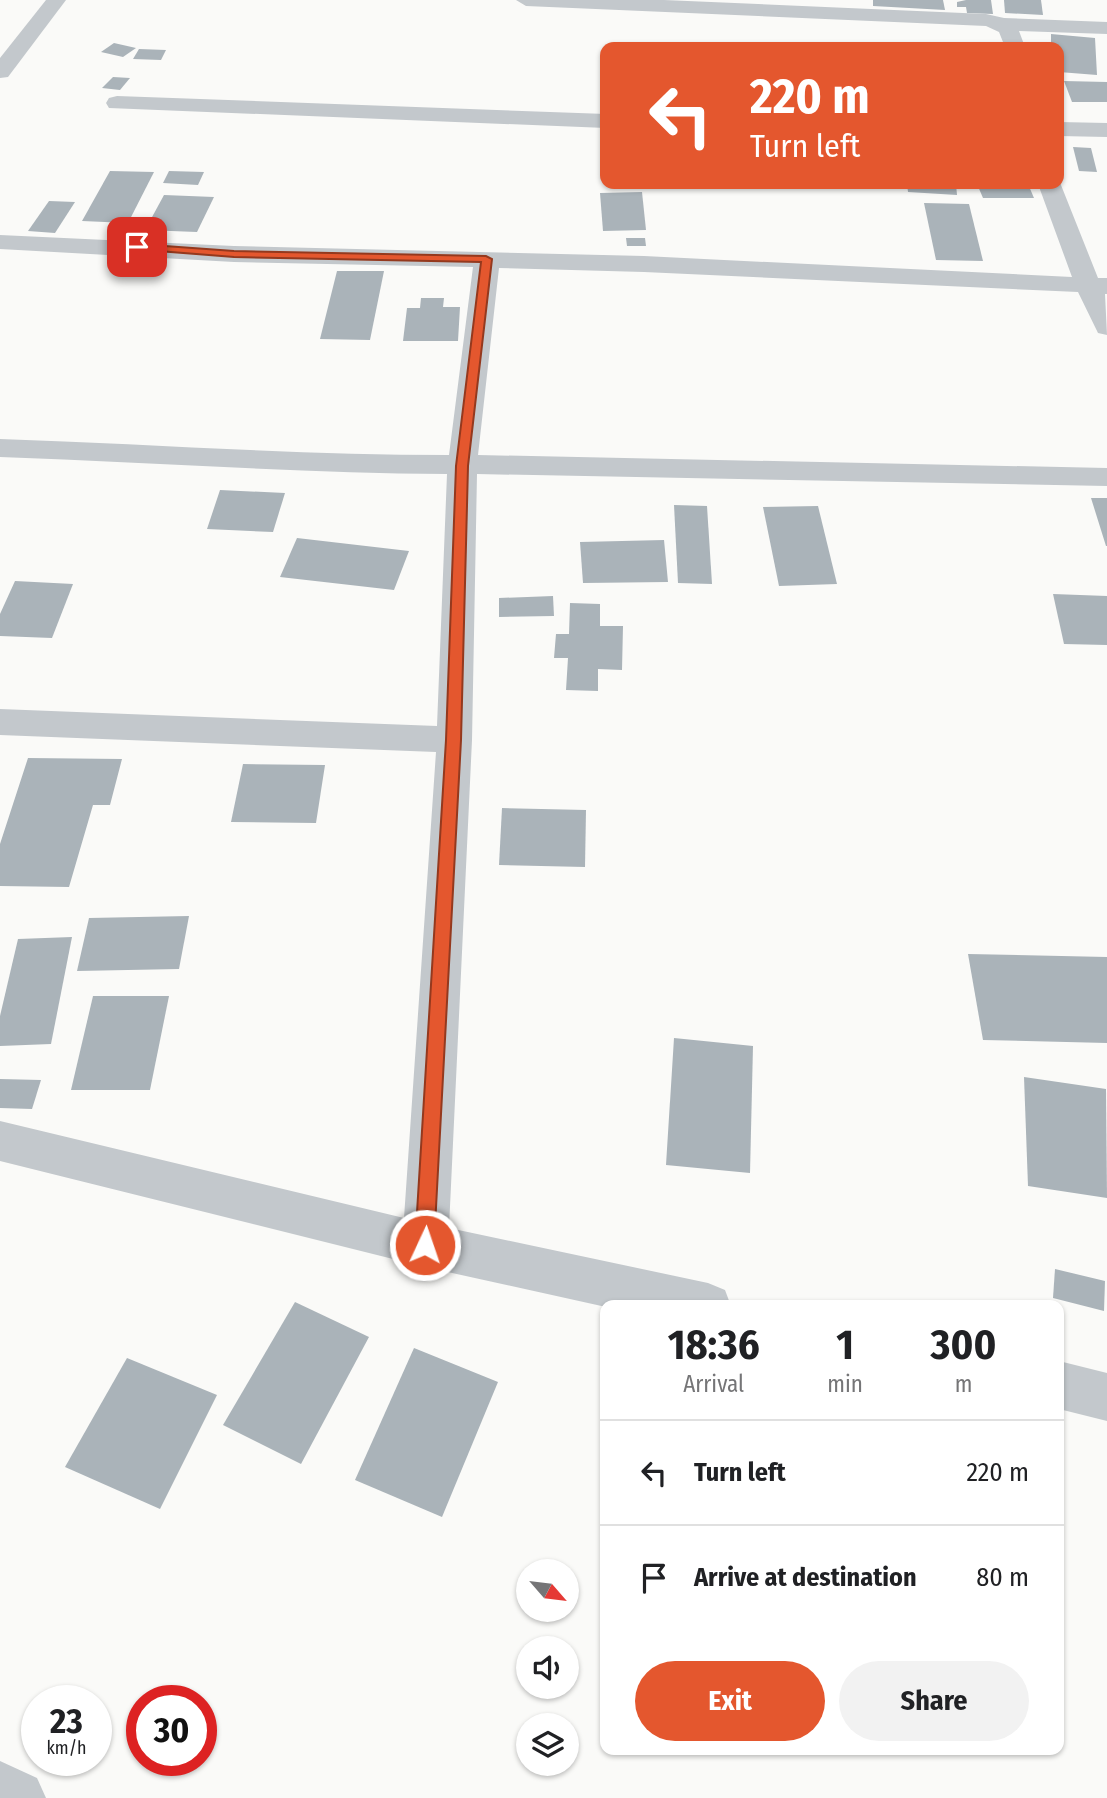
<!DOCTYPE html>
<html lang="en">
<head>
<meta charset="utf-8">
<style>
	:root { --surface:#fff; --page:#f2f2f2; --text:#202124; --muted:#757577; --line:#e0e0e0; --accent:#e4572e }
	body { margin:0; font-family:"Fira Sans Condensed",sans-serif; background:var(--page); color:var(--text); height:100vh; display:flex; flex-direction:column; font-size:26px; white-space:nowrap }
	* { box-sizing:border-box; margin:0 }
	p { font-size:23px; color:var(--muted) }
	.icon { flex:none; width:38px; height:38px; fill:none; stroke:currentColor; stroke-width:2; stroke-linecap:round; stroke-linejoin:round }
	.map { position:relative; flex:1; overflow:hidden }
	.drawer { position:absolute; left:600px; top:1300px; width:464px; height:455px; display:flex; flex-direction:column; background:var(--surface); border-radius:14px; box-shadow:0 2px 5px #0004 }
	.drawer>* { flex:none }
	.guide { position:absolute; left:600px; top:42px; width:464px; height:147px; border-radius:14px; box-shadow:0 2px 5px #0004; background:#e4572e; color:#fff; overflow:hidden }
	.needle { width:46px; rotate:118deg }
	.buttons { position:absolute; left:516px; top:1559px; display:grid; gap:14px }
	.buttons a { display:grid; place-items:center; width:63px; height:63px; border-radius:50%; background:var(--surface); box-shadow:0 2px 5px #0004; font-size:35px }
	.speed { position:absolute; left:21px; top:1685px; display:flex; gap:14px; font-size:35px; font-weight:700; text-align:center }
	.speed>* { display:grid; place-content:center; width:91px; height:91px; border-radius:50%; background:var(--surface); box-shadow:0 2px 5px #0004; line-height:1 }
	.speed small { font-size:18px; font-weight:400 }
	.speed .limit { border:10px solid #d22; background:#fff; color:#111 }
	.pin { position:absolute; display:grid; place-items:center; width:60px; height:60px; color:#fff; margin:-30px; border-radius:14px; box-shadow:0 4px 10px #0006 }
	.me { position:absolute; width:77px; margin:-38px; rotate:3deg; stroke-linejoin:round; filter:drop-shadow(0 0 5px #0008) }
	.turn { display:flex; align-items:center; gap:24px; height:147px; padding:0 35px; font-size:32px }
	.turn .icon { width:91px; height:91px; stroke-width:2.5 }
	.turn b { display:block; font-size:49px; line-height:60px }
	.eta { display:flex; justify-content:space-evenly; align-items:center; height:119px; text-align:center }
	.eta b { font-size:42px; font-weight:700; line-height:49px }
	.action { display:flex; gap:14px; margin-top:auto; padding:14px 35px }
	.action a { flex:1; height:80px; border-radius:42px; background:var(--accent); color:#fff; font-size:28px; font-weight:700; line-height:80px; text-align:center }
	.action a+a { background:var(--page); color:var(--text) }
	ul { padding:0; list-style:none }
	li { display:flex; align-items:center; gap:21px; height:105px; padding:0 35px; border-top:2px solid var(--line) }
	li div { flex:1 }
	li b { display:block; font-size:26px }
	li em { font-style:normal }
	.map>svg:first-child { display:block }
</style>
</head>
<body>
<div class="map">
<svg width="1107" height="1798" viewBox="0 0 1107 1798">
	<rect width="100%" height="100%" fill="#fafaf8"/>
	<g fill="#aab3b9">
		<polygon points="873,0 943,0 945,10 873,6"/>
		<polygon points="966,0 991,0 993,14 967,13 966,7 957,7 957,2"/>
		<polygon points="1004,0 1041,0 1043,15 1005,13"/>
		<polygon points="1051,34 1095,38 1097,75 1059,72 1059,47 1051,47"/>
		<polygon points="114,43 136,48 123,57 101,52"/>
		<polygon points="139,49 166,50 161,60 133,59"/>
		<polygon points="113,77 130,78 120,90 102,88"/>
		<polygon points="1064,81 1107,82 1107,102 1072,102"/>
		<polygon points="1073,147 1091,148 1097,172 1079,171"/>
		<polygon points="110,171 154,172 128,223 82,221"/>
		<polygon points="169,171 204,172 198,185 163,183"/>
		<polygon points="907,184 956,184 957,195 908,192"/>
		<polygon points="977,184 1028,184 1034,198 983,198"/>
		<polygon points="642,192 646,230 603,231 600,193"/>
		<polygon points="164,195 214,197 197,232 145,230"/>
		<polygon points="49,201 75,202 55,233 28,231"/>
		<polygon points="924,203 969,204 983,261 936,260"/>
		<polygon points="626,238 645,238 646,246 627,246"/>
		<polygon points="337,271 384,271 370,340 320,339"/>
		<polygon points="421,298 444,298 443,307 460,307 458,341 403,341 407,308 420,308"/>
		<polygon points="220,490 285,493 273,532 207,529"/>
		<polygon points="1091,498 1107,498 1107,546 1106,546"/>
		<polygon points="674,505 707,506 712,584 678,583"/>
		<polygon points="818,506 837,584 779,586 763,507"/>
		<polygon points="297,538 409,551 394,590 280,577"/>
		<polygon points="664,540 668,582 583,583 580,542"/>
		<polygon points="15,581 73,584 52,638 0,636 0,614"/>
		<polygon points="1053,594 1107,596 1107,645 1064,644"/>
		<polygon points="553,596 554,616 499,617 499,598"/>
		<polygon points="570,603 600,604 600,626 623,626 622,670 598,669 598,691 566,690 568,658 554,658 556,634 569,634"/>
		<polygon points="28,758 122,759 110,805 93,805 69,887 0,886 0,844"/>
		<polygon points="243,764 325,765 316,823 231,822"/>
		<polygon points="502,808 586,810 585,867 499,865"/>
		<polygon points="189,916 179,969 77,971 89,918"/>
		<polygon points="72,937 51,1044 0,1046 0,1016 18,939"/>
		<polygon points="968,954 1107,957 1107,1043 983,1040"/>
		<polygon points="93,996 169,996 150,1090 71,1090"/>
		<polygon points="674,1038 753,1046 750,1173 666,1165"/>
		<polygon points="1024,1077 1106,1089 1107,1198 1028,1186"/>
		<polygon points="0,1079 41,1080 32,1109 0,1108"/>
		<polygon points="1055,1269 1105,1281 1104,1311 1053,1298"/>
		<polygon points="295,1302 369,1337 301,1464 223,1425"/>
		<polygon points="414,1348 498,1382 442,1517 355,1480"/>
		<polygon points="127,1358 217,1395 160,1509 65,1467"/>
	</g>
	<g fill="none" stroke-linecap="round" stroke-linejoin="round">
		<g fill="#c3c8cc" fill-rule="evenodd">
			<polygon points="46,0 66,0 8,77 0,78 0,58"/>
			<polygon points="516,0 664,0 986,14 1004,18 1107,22 1107,34 1019,31 1025,47 1005,47 999,32 986,26 526,6"/>
			<polygon points="117,96 606,114 606,128 109,108 106,103 109,98"/>
			<polygon points="1059,122 1107,123 1107,137 1059,136"/>
			<path d="M 1059,180 L 1098,278 L 1107,278 L 1107,294 L 1105,294 L 1107,335 L 1098,333 L 1078,292 L 644,272 L 499,268 L 478,455 L 1107,468 L 1107,486 L 477,474 L 472,740 L 449,1228 L 708,1283 L 725,1290 L 731,1306 L 606,1307 L 425,1267 L 0,1161 L 0,1121 L 404,1218 L 436,752 L 0,735 L 0,709 L 437,726 L 447,474 C 298,473 149,462 0,457 L 0,439 C 150,444 299,455 449,455 L 473,267 L 234,262 L 0,249 L 0,235 L 234,246 L 644,256 L 1072,277 L 1038,184 L 1059,184 Z"/>
			<polygon points="1059,1361 1107,1373 1107,1421 1059,1409"/>
			<polygon points="0,1761 37,1778 46,1798 0,1798"/>
		</g>
	</g>
	<polygon fill="#e4572e" stroke="#94391e" stroke-width="2" points="137,244 234,251 486,256 492,259 468,466 461,740 434,1245 432,1251 425,1254 418,1251 415,1245 446,740 456,466 481,262 234,257 133,249 133,245"/>
</svg>
<div class="buttons">
<a><svg class="needle" viewBox="-14 -14 28 28"><path d="M0-13l5 13h-10z" fill="#e53935"/><path d="M0 13l5-13h-10z" fill="#757577"/></svg></a>
<a><svg class="icon" aria-label="sound" viewBox="0 0 24 24"><path d="M4 9h4l5-4v14l-5-4H4zM17 9q2 3 0 6"/></svg></a>
<a><svg class="icon" aria-label="layers" viewBox="0 0 24 24"><path d="M12 4l9 5-9 5-9-5zM3 14l9 5 9-5"/></svg></a>
</div>
<div class="speed"><div>23<small>km/h</small></div><div class="limit">30</div></div>
<div class="pin" style="left:137px;top:247px;background:#d93025"><svg class="icon" aria-label="arrive" viewBox="0 0 24 24"><path d="M6 21V4h12l-3 4 3 4H6"/></svg></div>
<svg class="me" style="left:425px;top:1245px" viewBox="-20 -20 40 40"><circle r="17" fill="#e4572e" stroke="#fff" stroke-width="3"/><path d="M0-11L8 9 0 5-8 9z" fill="#fff"/></svg>
<div class="guide">
<div class="turn"><svg class="icon" aria-label="left" viewBox="0 0 24 24"><path d="M17 20v-9H6M10 6l-5 5 5 5"/></svg><div><b>220 m</b>Turn left</div></div>
</div>
<section class="drawer">
<div class="eta">
<div><b>18:36</b><p>Arrival</p></div>
<div><b>1</b><p>min</p></div>
<div><b>300</b><p>m</p></div>
</div>
<ul>
<li><svg class="icon" aria-label="left" viewBox="0 0 24 24"><path d="M17 20v-9H6M10 6l-5 5 5 5"/></svg><div><b>Turn left</b></div><em>220 m</em></li>
<li><svg class="icon" aria-label="arrive" viewBox="0 0 24 24"><path d="M6 21V4h12l-3 4 3 4H6"/></svg><div><b>Arrive at destination</b></div><em>80 m</em></li>
</ul>
<div class="action"><a>Exit</a><a>Share</a></div>
</section>
</div>
</body>
</html>
